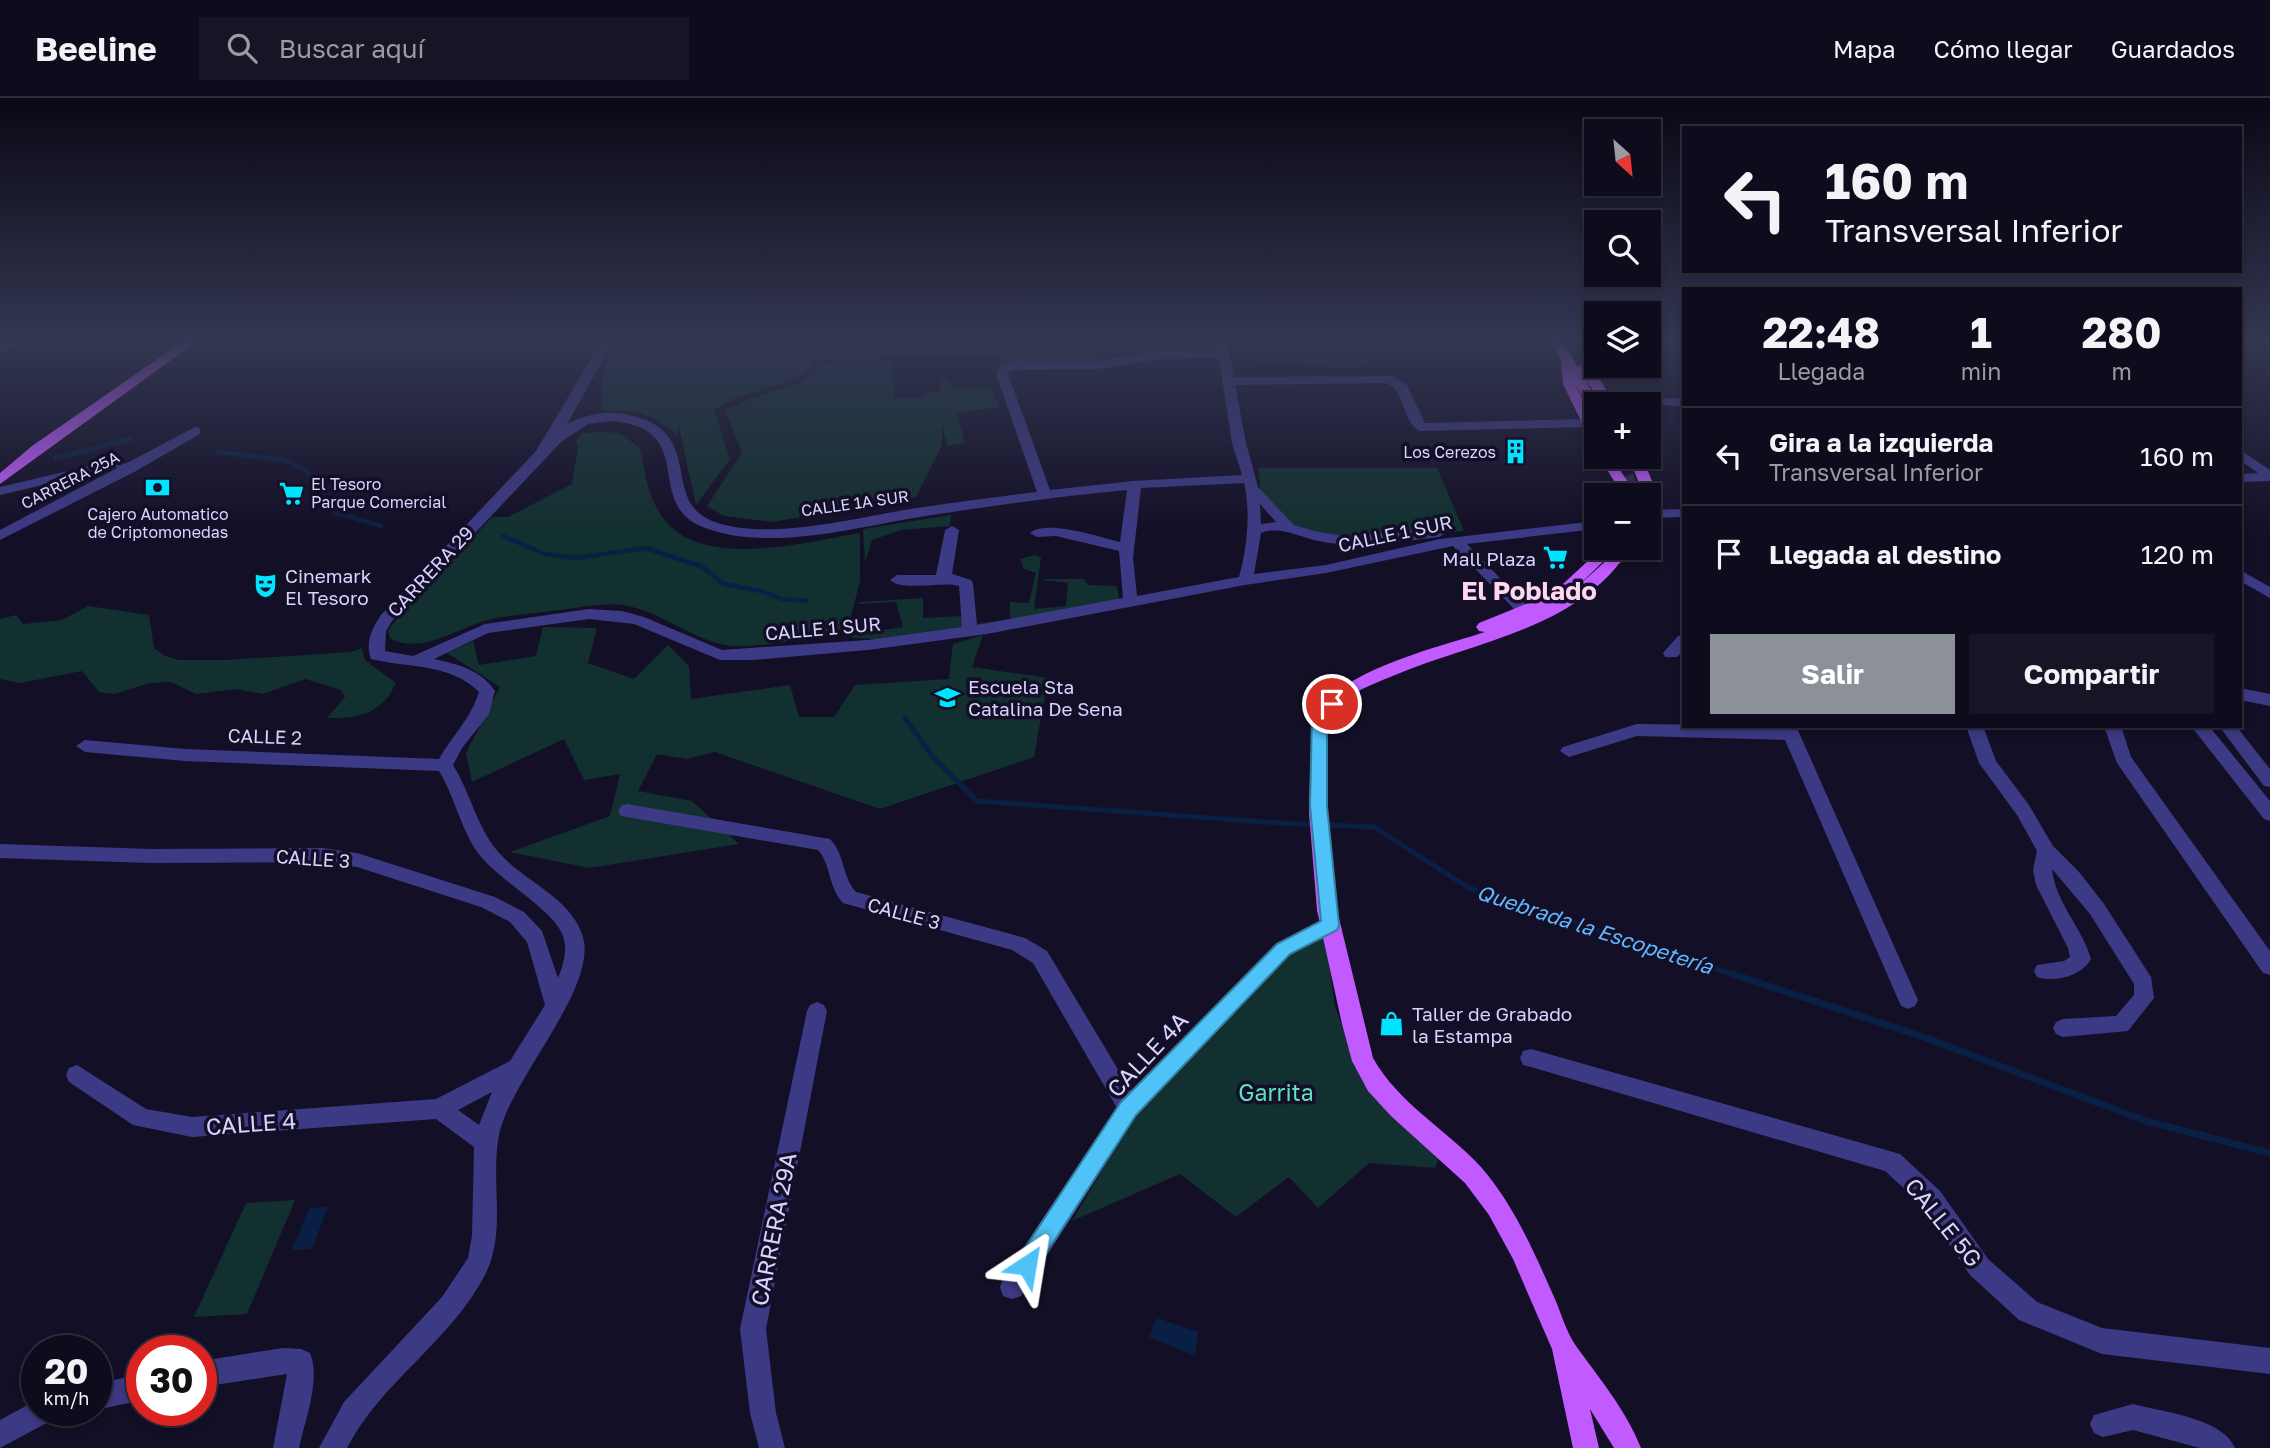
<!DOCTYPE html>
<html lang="es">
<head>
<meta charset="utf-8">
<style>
	:root { --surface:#0e0b1c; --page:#171425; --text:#f1f3f6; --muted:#9b9ba3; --line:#2e2b3b; --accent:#8c9099 }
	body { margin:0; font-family:"Golos Text",sans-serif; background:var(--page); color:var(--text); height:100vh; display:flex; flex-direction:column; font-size:26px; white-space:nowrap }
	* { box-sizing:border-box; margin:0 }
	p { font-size:23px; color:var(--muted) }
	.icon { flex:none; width:38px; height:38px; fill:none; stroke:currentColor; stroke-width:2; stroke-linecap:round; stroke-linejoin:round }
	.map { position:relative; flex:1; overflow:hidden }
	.drawer { position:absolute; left:1682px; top:189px; width:560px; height:441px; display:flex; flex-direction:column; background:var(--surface); border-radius:0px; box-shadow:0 4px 10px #0003,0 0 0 2px var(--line) }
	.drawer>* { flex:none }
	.banner { position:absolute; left:1682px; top:28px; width:560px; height:147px; border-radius:0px; box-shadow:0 4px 10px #0003,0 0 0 2px var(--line); background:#0e0b1c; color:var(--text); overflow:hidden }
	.needle { width:46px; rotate:153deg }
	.tools { position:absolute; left:1584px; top:21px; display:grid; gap:14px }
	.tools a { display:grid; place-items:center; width:77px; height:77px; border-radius:0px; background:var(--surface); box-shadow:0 4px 10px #0003,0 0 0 2px var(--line); font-size:35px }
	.speed { position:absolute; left:21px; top:1237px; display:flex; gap:14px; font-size:35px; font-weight:700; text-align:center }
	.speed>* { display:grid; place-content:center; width:91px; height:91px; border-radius:50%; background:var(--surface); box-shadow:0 4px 10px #0003,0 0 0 2px var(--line); line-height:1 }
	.speed small { font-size:18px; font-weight:400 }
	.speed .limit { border:10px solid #d22; background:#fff; color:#111 }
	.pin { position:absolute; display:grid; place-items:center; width:60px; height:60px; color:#fff; margin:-30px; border:4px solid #fff; border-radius:50%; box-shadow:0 2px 7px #0007 }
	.me { position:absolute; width:77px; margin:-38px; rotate:33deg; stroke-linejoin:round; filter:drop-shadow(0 0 5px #0008) }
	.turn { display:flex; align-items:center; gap:24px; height:147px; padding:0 28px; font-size:32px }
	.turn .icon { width:91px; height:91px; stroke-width:2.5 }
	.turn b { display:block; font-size:49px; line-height:60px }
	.eta { display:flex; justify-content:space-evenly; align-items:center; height:119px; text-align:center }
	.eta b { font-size:42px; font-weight:700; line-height:49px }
	.action { display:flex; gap:14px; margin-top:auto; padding:14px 28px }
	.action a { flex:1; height:80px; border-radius:0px; background:var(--accent); color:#fff; font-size:28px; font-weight:700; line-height:80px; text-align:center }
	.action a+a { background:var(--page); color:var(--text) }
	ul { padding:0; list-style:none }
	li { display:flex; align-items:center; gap:21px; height:98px; padding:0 28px; border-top:2px solid var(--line) }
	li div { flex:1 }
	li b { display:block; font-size:26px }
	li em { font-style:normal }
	header { display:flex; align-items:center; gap:42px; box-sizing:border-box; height:98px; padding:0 35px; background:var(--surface); border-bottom:2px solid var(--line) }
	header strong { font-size:33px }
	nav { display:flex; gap:38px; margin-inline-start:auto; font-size:24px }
	.search { width:490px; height:63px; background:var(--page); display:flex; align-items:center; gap:18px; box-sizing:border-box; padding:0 24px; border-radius:0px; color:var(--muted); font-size:26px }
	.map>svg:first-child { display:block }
</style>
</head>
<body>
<header>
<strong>Beeline</strong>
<div class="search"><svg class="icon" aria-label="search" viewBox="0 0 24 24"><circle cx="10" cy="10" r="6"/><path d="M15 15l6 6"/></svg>Buscar aquí</div>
<nav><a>Mapa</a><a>Cómo llegar</a><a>Guardados</a></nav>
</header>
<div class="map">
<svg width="2270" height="1350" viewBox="0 0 2270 1350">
	<rect width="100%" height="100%" fill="#130f26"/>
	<g fill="#12302f">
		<path d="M 619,244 L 1083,244 L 1102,262 L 1002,263 L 1000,257 L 989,256 L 812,262 L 811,269 L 801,279 L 733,301 L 714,312 L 730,361 L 696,407 L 678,325 L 678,337 C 662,325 647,314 625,313 C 617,313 610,315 602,311 L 601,306 L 604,271 Z"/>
		<polygon points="892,264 894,301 927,299 926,295 940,294 942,281 948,281 951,290 991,289 999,309 957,315 965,345 947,348 942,326 942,347 916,399 772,424 724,418 707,408 742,355 725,312 756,299 800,285 823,265"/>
		<path d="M 599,334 L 619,335 L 640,350 C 644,372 648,398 661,417 C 698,474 805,444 860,435 L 860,483 L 847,534 C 814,538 749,554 720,546 C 688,538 660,514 627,508 C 606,503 581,510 559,512 C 538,515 516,517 496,520 C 463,526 421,559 390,540 L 388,532 L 397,521 L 492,419 L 508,419 L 572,386 L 578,349 L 576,343 L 583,335 Z"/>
		<path d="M 1258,370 L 1437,370 L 1464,433 C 1408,438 1298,461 1263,402 C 1259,394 1260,379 1258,370 Z"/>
		<polygon points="951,417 950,428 901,432 872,442 865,464 863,431"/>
		<polygon points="1035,457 1041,459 1034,511 1066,508 1068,485 1042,482 1046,481 1084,481 1088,487 1117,488 1119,502 978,529 977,526 1010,521 1010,504 1029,505 1036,475 1024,471 1020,461"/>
		<polygon points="923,500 923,520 962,518 962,529 882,541 852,540 852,537 903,529 896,504 858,506 860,504"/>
		<path d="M 88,508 L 149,517 L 154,550 L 165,558 L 179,562 L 225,562 L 351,554 L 362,550 L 365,562 L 396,585 C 382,616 358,621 327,620 L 345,599 L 341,592 L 305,581 L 263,596 L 236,591 L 196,596 L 171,584 L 150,585 L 115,596 L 99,594 L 82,573 L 20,585 L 0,581 L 0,521 L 16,517 L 23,526 L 62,522 Z"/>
		<polygon points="543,529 597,530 588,565 634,581 668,547 689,568 691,601 790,587 799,619 834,619 855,587 949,581 953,546 983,537 972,569 1048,580 1034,659 880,711 715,654 687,661 657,656 638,693 692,703 739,746 589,770 510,754 610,718 620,676 584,682 564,641 472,684 466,655 500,589 447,555 473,543 479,567 536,558"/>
		<polygon points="1325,837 1335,909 1364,986 1442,1053 1435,1070 1369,1065 1318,1110 1289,1079 1236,1119 1180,1076 1072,1123 1135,1017 1288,857"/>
		<polygon points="295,1102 247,1216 194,1219 246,1105"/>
	</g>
	<g fill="#0a1f44">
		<polygon points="328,1109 312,1151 292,1152 309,1110"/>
		<polygon points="1157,1220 1198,1234 1195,1258 1149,1239"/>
	</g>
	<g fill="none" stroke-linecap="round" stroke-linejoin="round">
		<g stroke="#0a1f44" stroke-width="4.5">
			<polyline points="1502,244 1524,244"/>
			<polyline points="1254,262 1358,266 1378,260 1401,244"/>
			<polyline points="218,354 285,362 307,373 334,414 381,428"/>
			<polyline points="56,360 131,341"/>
			<polyline points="503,438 545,456 576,460 646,450 703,469 723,486 761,493 782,501 807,503"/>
		</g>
		<polyline stroke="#0a1f44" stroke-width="5" points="905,620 933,659 977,703 1280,725 1374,729 1469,790 1738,878"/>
		<polyline stroke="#0a1f44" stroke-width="7" points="1732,876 1918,937 2146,1023 2270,1055"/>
		<g stroke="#312d47" stroke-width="13" stroke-dasharray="13 7" stroke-linecap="butt">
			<polyline points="1620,359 1634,397"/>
			<polyline points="1615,462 1625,450"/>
		</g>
		<g fill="#3d3a85" fill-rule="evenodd">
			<polygon points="9,244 27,244 0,256 0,248"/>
			<path d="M 601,244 L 613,244 L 567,326 C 586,316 608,312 629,317 C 708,334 658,404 715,424 C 767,443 856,420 910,411 C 953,405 995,399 1037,394 L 996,276 L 1001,267 L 1017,263 L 1099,263 L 1159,253 L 1217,253 L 1217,244 L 1227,244 L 1234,279 L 1393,278 L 1407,287 L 1425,325 L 1588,321 L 1594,325 L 1588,329 L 1420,333 C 1402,325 1406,294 1387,285 L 1235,287 L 1246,345 L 1258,389 L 1294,427 L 1318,434 L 1346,438 L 1439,431 L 1446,435 L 1439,439 C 1397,444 1355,452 1314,442 C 1296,437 1279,428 1261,435 L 1254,476 L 1326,467 L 1440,441 L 1596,423 L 1596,431 L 1467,446 L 1529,510 L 1532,513 L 1524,518 L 1519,516 L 1453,448 L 1326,475 L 1245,487 L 987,536 L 868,552 L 753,562 L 720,562 L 634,526 L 589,521 L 488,535 L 434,561 C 458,566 481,572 495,593 L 489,616 L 462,650 L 453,667 C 472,697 477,733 503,759 C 527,784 570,801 582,836 C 601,887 510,981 499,1037 C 490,1083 507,1134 485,1177 C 450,1244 381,1284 347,1350 L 319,1350 L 344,1304 L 442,1199 L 468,1160 L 472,1138 L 474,1049 L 436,1021 L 192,1039 L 133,1027 L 69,984 L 66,977 L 69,970 L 77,967 L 146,1011 L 192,1019 L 436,1001 L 510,963 L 545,907 L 527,844 L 510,824 L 481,809 L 357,769 L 323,764 L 151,765 L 0,760 L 0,746 L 151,751 L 323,750 L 357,755 L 495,799 L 524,814 L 542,833 L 558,880 C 563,868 568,852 563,838 C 553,810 495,781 475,751 C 460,727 454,698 439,673 L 185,663 L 85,654 L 76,648 L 85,642 L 185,651 L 439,661 C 453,637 471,620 479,594 C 451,565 407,570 371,561 C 365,545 372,530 381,517 L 536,353 ZM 1219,260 L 1232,345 L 1242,377 L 1133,383 L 1050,392 L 1008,276 L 1010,272 L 1099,271 L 1159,261 ZM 610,323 C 701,329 641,407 705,430 C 773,455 863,427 932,417 C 997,407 1062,398 1127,392 L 1120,444 C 1099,439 1046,421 1030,435 L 1037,439 L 1056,438 L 1119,453 L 1123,500 L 977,527 L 973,485 L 971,482 L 952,476 L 959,432 L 952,428 L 945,432 L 936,477 L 897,477 L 890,482 C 903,494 941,483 959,488 L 962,529 L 868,542 L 722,552 L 644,519 L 622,513 L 589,511 L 485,526 L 413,558 L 385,553 L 386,533 L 392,523 L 561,344 L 588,326 ZM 1244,385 C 1251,415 1247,450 1239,479 L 1137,498 L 1133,460 L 1141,390 ZM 1260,406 L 1276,424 L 1261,426 ZM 492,994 L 479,1027 L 458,1012 Z"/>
			<polygon points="1684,300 1684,308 1602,305 1608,301"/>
			<polygon points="195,329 200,330 200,336 136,373 0,442 0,432"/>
			<polygon points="2240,352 2270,372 2270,383 2240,384 2240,376 2258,375 2240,362"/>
			<polygon points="119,361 124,362 124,368 0,397 0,389"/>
			<polygon points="1684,411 1684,419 1648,420 1648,412"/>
			<polygon points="2240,472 2270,489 2270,500 2240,483"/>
			<polygon points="1684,537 1684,552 1677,559 1665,559 1663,555 1678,538"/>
			<polygon points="2240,590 2270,596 2270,608 2240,602"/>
			<polygon points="1637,626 1796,628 1918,902 1915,908 1908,911 1901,908 1785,642 1637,638 1569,659 1560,653 1563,649"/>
			<path d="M 1966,628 L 1983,628 L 1996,663 L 2029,707 L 2053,748 L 2079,774 L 2104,806 L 2151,879 L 2154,900 L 2128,933 L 2063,939 L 2056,936 L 2053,930 L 2056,924 L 2063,921 L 2116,918 L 2134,897 L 2134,886 L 2090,816 L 2052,771 C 2055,804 2082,829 2091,861 C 2082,878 2054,885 2037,879 L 2034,873 L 2037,867 L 2064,863 L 2070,859 L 2068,850 L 2036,787 L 2033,772 L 2037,753 L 2017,717 L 1979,665 Z"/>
			<polygon points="2104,628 2121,628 2131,659 2270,853 2270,877 2263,875 2117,665"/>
			<polygon points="2191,628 2209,628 2270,703 2270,723 2264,721"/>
			<polygon points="2219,628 2236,628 2270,671 2270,689 2264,688"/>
			<path d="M 627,706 L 830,741 C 845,756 842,779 856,794 L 1025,840 L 1047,853 L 1131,993 L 1276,845 L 1330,819 L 1337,821 L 1340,827 L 1337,833 L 1290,857 L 1137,1017 L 1021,1198 L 1012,1201 L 1003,1198 L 1000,1189 L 1003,1180 L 1117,1010 L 1033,865 L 1012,852 L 843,805 C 828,789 831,766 818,752 L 621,718 L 618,713 L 621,708 Z"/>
			<polygon points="817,904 824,907 827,913 766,1231 776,1315 785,1350 759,1350 750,1315 740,1231 807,913 810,907"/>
			<polygon points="1531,951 1900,1056 1940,1093 1988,1161 2037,1204 2102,1230 2270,1250 2270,1276 2102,1256 2019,1222 1970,1177 1924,1109 1885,1073 1531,969 1523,967 1520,960 1523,953"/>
			<path d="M 283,1250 L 301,1251 L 310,1255 C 321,1282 305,1322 299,1350 L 273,1350 L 287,1276 L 201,1289 L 201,1263 Z"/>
			<polygon points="142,1276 142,1302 96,1312 96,1286"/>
			<polygon points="37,1302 37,1312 58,1312 54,1321 0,1350 0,1322"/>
			<path d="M 2133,1306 C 2162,1314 2223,1320 2235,1350 L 2200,1350 L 2133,1332 L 2103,1339 L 2094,1335 L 2090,1326 L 2094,1317 Z"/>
		</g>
		<g fill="#c25bff" fill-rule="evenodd">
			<polygon points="182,244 196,244 0,386 0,375 32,348"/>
			<polygon points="1551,244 1563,244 1577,268 1585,267 1600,282 1615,306 1603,306 1584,280 1599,306 1596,306 1596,315 1592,314 1575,286 1596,328 1596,345 1590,341 1563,286 1561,261"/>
			<polygon points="1599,359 1611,359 1637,397 1623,397"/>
			<polygon points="1629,359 1642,359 1652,383 1649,400 1648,397 1637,397 1638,383"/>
			<path d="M 1602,450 L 1617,450 L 1576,490 L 1610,459 L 1615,458 L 1622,462 C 1568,533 1472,544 1395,577 C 1381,583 1363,589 1351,598 C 1343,604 1336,613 1328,621 L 1327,715 L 1337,812 L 1373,960 C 1399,1006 1446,1031 1481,1069 C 1514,1107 1534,1154 1554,1199 C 1561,1214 1566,1234 1576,1248 C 1599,1280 1626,1312 1641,1350 L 1614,1350 L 1590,1311 L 1599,1350 L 1573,1350 L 1552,1251 L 1513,1161 L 1489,1117 L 1465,1085 L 1391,1018 L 1368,993 L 1352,963 L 1342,926 L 1317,812 L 1309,715 L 1312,619 C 1343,571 1433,551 1485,534 L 1479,533 L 1476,529 L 1479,525 L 1543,499 L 1564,485 Z"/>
		</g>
	</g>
	<linearGradient id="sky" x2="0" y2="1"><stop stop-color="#0a0815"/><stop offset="0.56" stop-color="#333752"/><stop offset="1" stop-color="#333752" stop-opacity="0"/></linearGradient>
	<rect width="2270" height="433" fill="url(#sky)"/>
	<polygon fill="#4fc3f7" stroke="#337fa1" stroke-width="2" points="1332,601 1340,606 1327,620 1327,708 1339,827 1337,832 1290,856 1136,1017 1034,1174 1027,1178 1019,1174 1016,1167 1019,1159 1121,1004 1277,846 1321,823 1310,708 1312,619 1327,603"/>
	<defs>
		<symbol id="building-bare" viewBox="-9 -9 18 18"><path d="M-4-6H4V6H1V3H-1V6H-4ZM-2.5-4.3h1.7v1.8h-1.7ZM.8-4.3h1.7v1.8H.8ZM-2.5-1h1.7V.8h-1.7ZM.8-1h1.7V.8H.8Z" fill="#00e5ff" stroke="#130f26" stroke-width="2.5" paint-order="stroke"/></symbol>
		<symbol id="bank-bare" viewBox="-9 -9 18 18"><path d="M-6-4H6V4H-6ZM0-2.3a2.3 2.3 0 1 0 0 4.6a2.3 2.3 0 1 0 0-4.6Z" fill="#00e5ff" stroke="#130f26" stroke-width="2.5" paint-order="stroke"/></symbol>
		<symbol id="supermarket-bare" viewBox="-9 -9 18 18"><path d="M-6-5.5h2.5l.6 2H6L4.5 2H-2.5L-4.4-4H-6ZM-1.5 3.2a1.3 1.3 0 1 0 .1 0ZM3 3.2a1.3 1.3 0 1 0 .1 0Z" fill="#00e5ff" stroke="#130f26" stroke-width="2.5" paint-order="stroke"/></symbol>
		<symbol id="theatre-bare" viewBox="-9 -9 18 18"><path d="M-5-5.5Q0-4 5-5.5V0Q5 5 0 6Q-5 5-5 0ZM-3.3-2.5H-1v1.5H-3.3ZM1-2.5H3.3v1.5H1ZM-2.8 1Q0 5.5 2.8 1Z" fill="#00e5ff" stroke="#130f26" stroke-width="2.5" paint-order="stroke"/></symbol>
		<symbol id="school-bare" viewBox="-9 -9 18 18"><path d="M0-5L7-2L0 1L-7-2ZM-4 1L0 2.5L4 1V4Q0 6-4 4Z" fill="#00e5ff" stroke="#130f26" stroke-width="2.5" paint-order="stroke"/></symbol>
		<symbol id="shop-bare" viewBox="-9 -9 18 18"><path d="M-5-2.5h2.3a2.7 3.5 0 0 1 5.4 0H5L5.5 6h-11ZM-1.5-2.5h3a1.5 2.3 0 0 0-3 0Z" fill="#00e5ff" stroke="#130f26" stroke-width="2.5" paint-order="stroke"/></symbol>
	</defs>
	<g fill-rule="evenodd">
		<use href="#building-bare" x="1498" y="336" width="35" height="35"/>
		<use href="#bank-bare" x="140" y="372" width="35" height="35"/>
		<use href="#supermarket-bare" x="274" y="378" width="35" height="35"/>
		<use href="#supermarket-bare" x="1538" y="442" width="35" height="35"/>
		<use href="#theatre-bare" x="248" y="470" width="35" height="35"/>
		<use href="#school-bare" x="930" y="582" width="35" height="35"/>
		<use href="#shop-bare" x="1374" y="908" width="35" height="35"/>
	</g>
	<g text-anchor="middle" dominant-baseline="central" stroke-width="7" stroke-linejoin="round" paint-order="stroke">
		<g font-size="16" fill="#d9d4ff" stroke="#130f26" text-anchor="end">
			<text x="1496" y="354">Los Cerezos</text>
			<text x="311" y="386" text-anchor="start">El Tesoro<tspan x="311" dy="18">Parque Comercial</tspan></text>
			<text x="158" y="416" text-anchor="middle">Cajero Automatico<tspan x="158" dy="18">de Criptomonedas</tspan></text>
		</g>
		<g font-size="16" fill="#d9d4ff" stroke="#130f26">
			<text transform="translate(70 382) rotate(-27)">CARRERA 25A</text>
			<text transform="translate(855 405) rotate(-8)">CALLE 1A SUR</text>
		</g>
		<g font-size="19" fill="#d9d4ff" stroke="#130f26">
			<text transform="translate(1395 435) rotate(-12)">CALLE 1 SUR</text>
			<text transform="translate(430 473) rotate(-47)">CARRERA 29</text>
			<text transform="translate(823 530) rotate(-5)">CALLE 1 SUR</text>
			<text transform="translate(265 638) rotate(2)">CALLE 2</text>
			<text transform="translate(313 760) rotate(4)">CALLE 3</text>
			<text transform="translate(904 815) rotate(15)">CALLE 3</text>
		</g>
		<g font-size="19" fill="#d9d4ff" stroke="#130f26" text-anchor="start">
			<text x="1536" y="460" text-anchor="end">Mall Plaza</text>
			<text x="285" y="477">Cinemark<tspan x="285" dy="22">El Tesoro</tspan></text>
			<text x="968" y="588">Escuela Sta<tspan x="968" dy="22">Catalina De Sena</tspan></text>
			<text x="1412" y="915">Taller de Grabado<tspan x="1412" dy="22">la Estampa</tspan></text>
		</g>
		<g font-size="21" font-style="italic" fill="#62b6ff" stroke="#130f26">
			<text transform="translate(1595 831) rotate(18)">Quebrada la Escopetería</text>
		</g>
		<g font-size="23" fill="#d9d4ff" stroke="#130f26">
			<text transform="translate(1147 956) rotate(-47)">CALLE 4A</text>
			<text transform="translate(251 1025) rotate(-4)">CALLE 4</text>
			<text transform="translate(1944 1124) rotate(51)">CALLE 5G</text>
			<text transform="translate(773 1131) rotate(-79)">CARRERA 29A</text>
		</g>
		<g font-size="23" fill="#5fe0c0" stroke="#130f26">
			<text x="1276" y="994">Garrita</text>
		</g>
		<g font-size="26" font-weight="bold" fill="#ffd6f0" stroke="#130f26">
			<text x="1529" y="492">El Poblado</text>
		</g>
	</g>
</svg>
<div class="tools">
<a><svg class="needle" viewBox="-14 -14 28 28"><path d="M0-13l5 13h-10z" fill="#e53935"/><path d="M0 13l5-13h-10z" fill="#9b9ba3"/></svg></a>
<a><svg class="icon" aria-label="search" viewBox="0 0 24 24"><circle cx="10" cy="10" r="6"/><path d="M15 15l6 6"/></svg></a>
<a><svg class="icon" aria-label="layers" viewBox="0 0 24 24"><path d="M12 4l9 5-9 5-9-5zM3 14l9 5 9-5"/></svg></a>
<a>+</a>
<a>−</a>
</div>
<div class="speed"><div>20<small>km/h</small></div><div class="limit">30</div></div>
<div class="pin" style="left:1332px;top:606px;background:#d93025"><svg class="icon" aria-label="arrive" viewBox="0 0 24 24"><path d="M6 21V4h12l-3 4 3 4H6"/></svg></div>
<svg class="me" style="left:1027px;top:1167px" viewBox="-20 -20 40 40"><path d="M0-17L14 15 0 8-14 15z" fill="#4fc3f7" stroke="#fff" stroke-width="4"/></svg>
<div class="banner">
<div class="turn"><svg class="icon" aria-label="left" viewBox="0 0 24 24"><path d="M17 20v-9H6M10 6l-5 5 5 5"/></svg><div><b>160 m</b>Transversal Inferior</div></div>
</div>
<section class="drawer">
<div class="eta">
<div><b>22:48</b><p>Llegada</p></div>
<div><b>1</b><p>min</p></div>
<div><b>280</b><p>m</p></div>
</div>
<ul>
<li><svg class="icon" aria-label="left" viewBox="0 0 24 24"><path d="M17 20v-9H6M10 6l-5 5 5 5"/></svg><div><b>Gira a la izquierda</b><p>Transversal Inferior</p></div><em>160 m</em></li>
<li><svg class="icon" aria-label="arrive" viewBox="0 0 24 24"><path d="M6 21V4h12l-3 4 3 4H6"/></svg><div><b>Llegada al destino</b></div><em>120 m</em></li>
</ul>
<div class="action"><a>Salir</a><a>Compartir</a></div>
</section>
</div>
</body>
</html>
